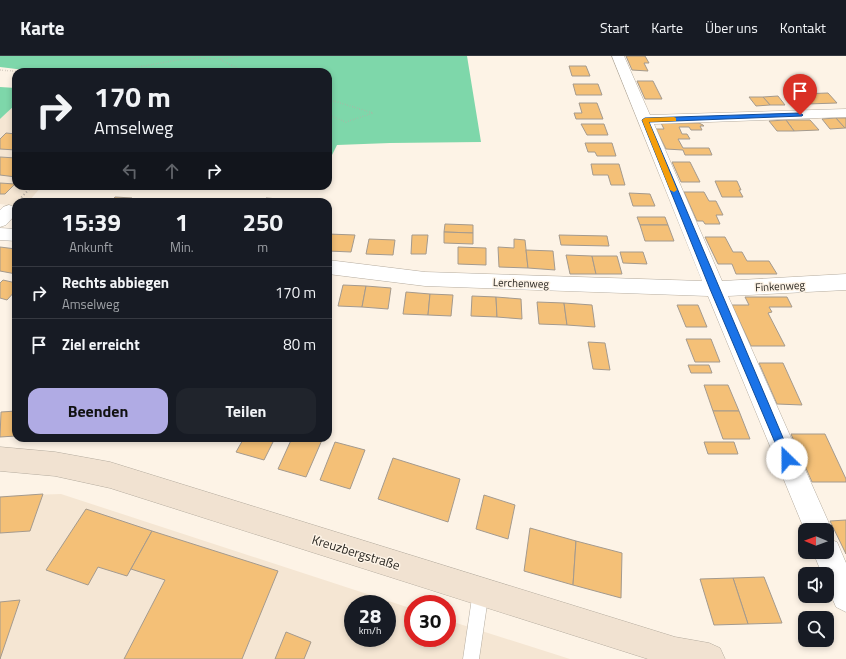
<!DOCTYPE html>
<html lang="de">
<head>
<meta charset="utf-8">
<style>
	:root { --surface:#171b24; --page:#20242c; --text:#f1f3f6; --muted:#9ea1a6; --line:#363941; --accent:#b0abe4 }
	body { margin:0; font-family:"Titillium Web",sans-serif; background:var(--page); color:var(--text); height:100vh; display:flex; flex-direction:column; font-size:15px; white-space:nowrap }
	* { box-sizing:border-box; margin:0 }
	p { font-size:13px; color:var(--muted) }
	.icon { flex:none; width:22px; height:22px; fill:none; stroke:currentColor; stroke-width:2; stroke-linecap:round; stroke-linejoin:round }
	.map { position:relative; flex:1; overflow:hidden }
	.details { position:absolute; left:12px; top:142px; width:320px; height:244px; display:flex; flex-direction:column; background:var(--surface); border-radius:12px; box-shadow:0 2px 6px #0003 }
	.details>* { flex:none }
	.banner { position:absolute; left:12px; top:12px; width:320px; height:122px; border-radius:12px; box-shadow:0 2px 6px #0003; background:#171b24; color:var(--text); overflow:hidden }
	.needle { width:26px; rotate:271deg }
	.fabs { position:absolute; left:798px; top:467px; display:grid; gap:8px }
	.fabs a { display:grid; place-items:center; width:36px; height:36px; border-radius:8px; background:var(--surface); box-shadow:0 2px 6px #0003; font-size:20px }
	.speed { position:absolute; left:344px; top:539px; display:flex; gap:8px; font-size:20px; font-weight:700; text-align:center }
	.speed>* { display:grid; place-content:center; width:52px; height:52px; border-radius:50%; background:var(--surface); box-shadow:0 2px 6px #0003; line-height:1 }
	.speed small { font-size:10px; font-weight:400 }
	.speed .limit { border:6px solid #d22; background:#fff; color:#111 }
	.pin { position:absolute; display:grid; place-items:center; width:34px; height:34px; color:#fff; margin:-41px -17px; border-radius:50% 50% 50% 0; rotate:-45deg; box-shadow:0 0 4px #0007 }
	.pin .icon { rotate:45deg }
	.me { position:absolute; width:44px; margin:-22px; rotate:337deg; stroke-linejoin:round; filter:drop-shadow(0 0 3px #0008) }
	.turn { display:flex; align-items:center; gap:14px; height:84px; padding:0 16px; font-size:18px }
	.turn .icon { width:52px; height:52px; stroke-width:2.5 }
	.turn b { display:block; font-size:28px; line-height:34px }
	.lanes { display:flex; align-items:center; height:38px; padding:0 16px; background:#0003; justify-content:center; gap:20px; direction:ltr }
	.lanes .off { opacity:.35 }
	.eta { display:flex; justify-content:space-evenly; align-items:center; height:68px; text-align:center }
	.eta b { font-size:24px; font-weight:700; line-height:28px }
	.action { display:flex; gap:8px; margin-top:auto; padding:8px 16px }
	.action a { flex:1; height:46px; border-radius:12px; background:var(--accent); color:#111; font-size:16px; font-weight:700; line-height:46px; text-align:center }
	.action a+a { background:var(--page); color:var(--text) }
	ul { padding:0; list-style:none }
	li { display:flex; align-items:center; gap:12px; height:52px; padding:0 16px; border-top:1px solid var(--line) }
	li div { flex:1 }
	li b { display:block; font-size:15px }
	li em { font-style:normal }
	header { display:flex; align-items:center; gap:24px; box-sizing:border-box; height:56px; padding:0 20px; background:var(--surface); border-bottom:1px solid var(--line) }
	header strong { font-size:19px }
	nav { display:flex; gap:22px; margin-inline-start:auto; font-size:14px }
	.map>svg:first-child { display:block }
</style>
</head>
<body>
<header>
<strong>Karte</strong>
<nav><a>Start</a><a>Karte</a><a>Über uns</a><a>Kontakt</a></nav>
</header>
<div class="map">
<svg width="846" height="603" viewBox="0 0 846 603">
	<rect width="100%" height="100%" fill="#fdf3e6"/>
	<g fill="#f5e6d3" fill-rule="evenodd">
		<polygon points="16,48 16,130 42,130 28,146 16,146 16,150 0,148 0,63"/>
		<path d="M 61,438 L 413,553 L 413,582 L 447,582 L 447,564 L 570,603 L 0,603 L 0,440 ZM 353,548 L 387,548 L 387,582 L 353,582 Z"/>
	</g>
	<g fill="#7ed7aa">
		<path d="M 0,0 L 467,0 L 481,86 L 390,87 L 337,89 L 328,107 L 328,16 L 145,16 L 137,13 C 91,15 46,18 0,11 Z"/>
		<polygon points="0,31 16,32 16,48 0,63"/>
	</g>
	<g fill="#f4c077" stroke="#a49a8e">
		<polygon points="626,0 645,0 649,7 644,7 648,15 632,14"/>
		<polygon points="569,10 586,10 590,20 572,20"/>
		<polygon points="637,25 653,25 662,43 645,43"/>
		<polygon points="573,28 598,28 602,39 576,39"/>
		<polygon points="828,37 837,47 807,48 798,38"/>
		<polygon points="778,40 785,49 770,49 763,41"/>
		<polygon points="749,41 763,41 770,49 756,50"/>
		<polygon points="579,47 597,47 603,63 576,63 574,57 582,57"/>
		<polygon points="836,62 845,72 830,73 822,63"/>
		<polygon points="836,62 846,62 846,72 845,72"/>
		<polygon points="786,64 810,64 819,74 794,75"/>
		<polygon points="786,64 794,75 777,75 769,65"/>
		<polygon points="661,67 699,67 703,69 704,70 700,70 702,74 691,74 689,71 679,71 682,78 687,78 690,83 678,83 683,92 709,92 712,99 685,99 683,94 666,93 656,73 664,73"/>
		<polygon points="581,68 604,68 608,79 587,79"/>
		<polygon points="6,77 16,78 16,94 0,93 0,83"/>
		<polygon points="585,87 612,87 616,100 597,100 595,96 588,96"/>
		<polygon points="0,101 16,102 16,121 0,119"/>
		<polygon points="672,106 690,106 700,126 681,126"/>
		<polygon points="591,108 619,108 625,129 611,129 608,119 593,119"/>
		<polygon points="715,125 737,125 741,134 739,134 743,141 722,141"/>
		<polygon points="0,127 15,128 5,138 0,138"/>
		<polygon points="684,136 704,136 709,145 716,145 723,159 716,159 720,168 705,168 703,165 697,165"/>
		<polygon points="629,137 650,138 655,150 633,150"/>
		<polygon points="115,141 132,142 129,146 111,146"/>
		<polygon points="266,142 279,143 278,146 265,146"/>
		<polygon points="637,161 665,161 668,169 640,169"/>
		<polygon points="445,168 473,169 473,177 444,176"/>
		<polygon points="640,169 668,169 674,185 645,185"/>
		<polygon points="444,176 473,177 473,188 444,187"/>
		<polygon points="328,178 355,179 351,196 328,195"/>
		<polygon points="412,179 428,179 426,198 411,198"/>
		<polygon points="559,179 607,180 609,190 561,189"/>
		<polygon points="705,181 725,181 733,196 742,196 747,205 769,205 777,218 736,218 732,208 718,208"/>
		<polygon points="369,183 395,184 393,199 366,198"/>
		<polygon points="514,183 525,184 528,212 499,211 498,191 514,192"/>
		<polygon points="0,191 16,193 16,218 0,215"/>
		<polygon points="458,191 486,192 486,209 458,208"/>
		<polygon points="526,194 553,195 555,214 528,212"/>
		<polygon points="620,196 643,196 647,208 623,207"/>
		<polygon points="566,199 592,200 596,218 570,218"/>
		<polygon points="592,200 617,200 622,218 596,218"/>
		<polygon points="3,224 16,227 16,234 7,244 0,242 0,227"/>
		<polygon points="343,229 366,230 362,251 338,250"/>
		<polygon points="366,230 391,232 388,253 362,251"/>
		<polygon points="406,236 430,238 428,259 403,258"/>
		<polygon points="430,238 453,239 451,260 428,259"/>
		<polygon points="472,240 496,241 497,261 471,260"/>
		<polygon points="496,241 521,243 522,263 497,261"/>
		<polygon points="745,241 787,241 792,251 769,251 772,256 768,257 785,290 751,290 732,249 749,249"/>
		<polygon points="537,246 564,247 567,269 539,268"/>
		<polygon points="564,247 592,249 595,271 567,269"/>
		<polygon points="677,249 698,249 707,271 686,271"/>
		<polygon points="686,283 711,283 720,306 695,306"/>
		<polygon points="588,286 605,287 610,314 593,313"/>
		<polygon points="759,307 783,307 802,349 777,348"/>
		<polygon points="688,309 709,309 712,317 691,317"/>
		<polygon points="704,329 728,329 739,355 713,355"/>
		<polygon points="16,355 16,380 0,381 1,356"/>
		<polygon points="713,355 739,355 750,383 723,383"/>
		<polygon points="791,378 825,378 846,423 846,426 812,426"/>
		<polygon points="244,382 275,382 264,404 236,396"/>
		<polygon points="292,382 314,382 322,384 306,421 278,413"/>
		<polygon points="335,386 365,394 350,433 320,424"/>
		<polygon points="704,386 734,386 738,398 708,398"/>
		<polygon points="393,402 460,423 448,466 378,443"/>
		<polygon points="43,438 30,475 0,477 0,441"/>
		<polygon points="484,439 515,449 508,483 476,473"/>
		<polygon points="86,453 152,475 127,520 98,511 88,529 46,514"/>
		<polygon points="846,464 846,498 830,465"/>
		<polygon points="530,472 576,485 573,529 524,515"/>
		<polygon points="152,475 278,515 242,603 124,603 165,524 131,513"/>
		<polygon points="576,485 622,497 621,542 573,529"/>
		<polygon points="764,521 782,567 748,568 733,522"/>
		<polygon points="733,522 748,568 714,569 700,523"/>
		<polygon points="20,544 0,603 0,546"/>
		<polygon points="286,576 311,586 304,603 275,603"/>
	</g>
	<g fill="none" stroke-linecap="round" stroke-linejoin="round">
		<defs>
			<polygon id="lane" points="481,527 487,529 489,535 479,603 463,603 473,535 475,529"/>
			<g id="street">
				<polygon points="612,0 624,0 650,59 846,53 846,61 654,68 722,225 846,218 846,234 728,240 832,474 828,483 837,486 846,507 846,556 836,551 827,530 827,518 822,518 813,496 827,496 827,474 805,474 805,475 708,240 425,230 328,218 328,204 425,216 702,225"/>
				<polygon points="9,149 15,151 16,158 6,169 0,171 0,154 3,151"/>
				<polygon points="0,172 16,173 16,185 0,184"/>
			</g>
			<polygon id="secondary" points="0,391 55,396 110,406 675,581 709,587 720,592 725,603 648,603 110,432 55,420 0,415"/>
		</defs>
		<use href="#lane" stroke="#b5ac9f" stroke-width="1"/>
		<use href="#street" stroke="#b5ac9f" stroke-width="1"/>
		<use href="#secondary" stroke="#b5ac9f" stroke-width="1"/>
		<g stroke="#b6aea4" stroke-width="1.5" stroke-dasharray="0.5 2" stroke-linecap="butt">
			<polyline points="220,3 243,0"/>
			<polyline points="0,14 24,16"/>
			<polyline points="89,16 133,12 177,4 198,2 219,3 245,16"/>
			<polyline points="328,45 334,45 373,57 346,66 328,59"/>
		</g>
		<polyline stroke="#b6aea4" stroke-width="2" stroke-dasharray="1 2.5" stroke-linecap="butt" points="19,144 32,130"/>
		<use href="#lane" fill="#fff" fill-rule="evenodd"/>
		<use href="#street" fill="#fff" fill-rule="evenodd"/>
		<use href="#secondary" fill="#f1e2d1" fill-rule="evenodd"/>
	</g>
	<polygon fill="#1a73e8" stroke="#114b97" points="800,57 803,59 802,60 649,66 792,403 791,407 787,408 784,407 782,403 710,233 642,64 645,62"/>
	<polygon fill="#f59e0b" points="674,61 676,62 676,65 649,66 677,134 674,136 670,134 642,64 645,62"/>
	<g text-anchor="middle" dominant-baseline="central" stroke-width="3" stroke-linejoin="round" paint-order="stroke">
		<g font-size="11" fill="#2a2722" stroke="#fdf3e6">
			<text transform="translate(521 227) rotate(2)">Lerchenweg</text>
			<text transform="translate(780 230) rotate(-3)">Finkenweg</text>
		</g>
		<g font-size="13" fill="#2a2722" stroke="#fdf3e6">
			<text transform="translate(356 496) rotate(17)">Kreuzbergstraße</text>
		</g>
	</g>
</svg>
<div class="fabs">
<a><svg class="needle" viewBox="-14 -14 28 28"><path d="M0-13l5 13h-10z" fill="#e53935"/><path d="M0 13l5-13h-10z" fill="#9ea1a6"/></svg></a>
<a><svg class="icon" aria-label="sound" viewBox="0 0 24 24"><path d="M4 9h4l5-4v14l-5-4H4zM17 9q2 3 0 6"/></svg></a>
<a><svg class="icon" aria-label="search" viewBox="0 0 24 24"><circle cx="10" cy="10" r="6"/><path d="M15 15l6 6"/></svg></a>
</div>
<div class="speed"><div>28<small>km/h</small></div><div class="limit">30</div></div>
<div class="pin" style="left:800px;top:59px;background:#d93025"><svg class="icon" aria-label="arrive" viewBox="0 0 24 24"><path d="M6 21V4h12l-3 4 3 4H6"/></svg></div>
<svg class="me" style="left:787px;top:403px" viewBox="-20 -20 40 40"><circle r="19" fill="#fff"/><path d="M0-13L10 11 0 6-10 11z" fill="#1a73e8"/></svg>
<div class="banner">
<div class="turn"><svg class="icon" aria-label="right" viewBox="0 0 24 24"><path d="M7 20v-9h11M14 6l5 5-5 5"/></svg><div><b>170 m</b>Amselweg</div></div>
<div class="lanes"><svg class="icon off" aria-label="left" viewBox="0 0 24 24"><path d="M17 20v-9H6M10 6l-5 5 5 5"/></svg><svg class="icon off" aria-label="ahead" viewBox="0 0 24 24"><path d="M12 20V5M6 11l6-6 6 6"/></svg><svg class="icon" aria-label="right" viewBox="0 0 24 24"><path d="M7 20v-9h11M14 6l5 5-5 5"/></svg></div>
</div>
<section class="details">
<div class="eta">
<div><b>15:39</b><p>Ankunft</p></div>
<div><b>1</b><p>Min.</p></div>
<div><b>250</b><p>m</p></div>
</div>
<ul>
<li><svg class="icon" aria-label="right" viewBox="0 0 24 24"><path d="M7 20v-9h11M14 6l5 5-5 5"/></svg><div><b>Rechts abbiegen</b><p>Amselweg</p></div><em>170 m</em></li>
<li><svg class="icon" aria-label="arrive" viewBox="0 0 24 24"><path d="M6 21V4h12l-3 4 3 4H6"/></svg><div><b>Ziel erreicht</b></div><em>80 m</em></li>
</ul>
<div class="action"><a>Beenden</a><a>Teilen</a></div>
</section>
</div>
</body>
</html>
